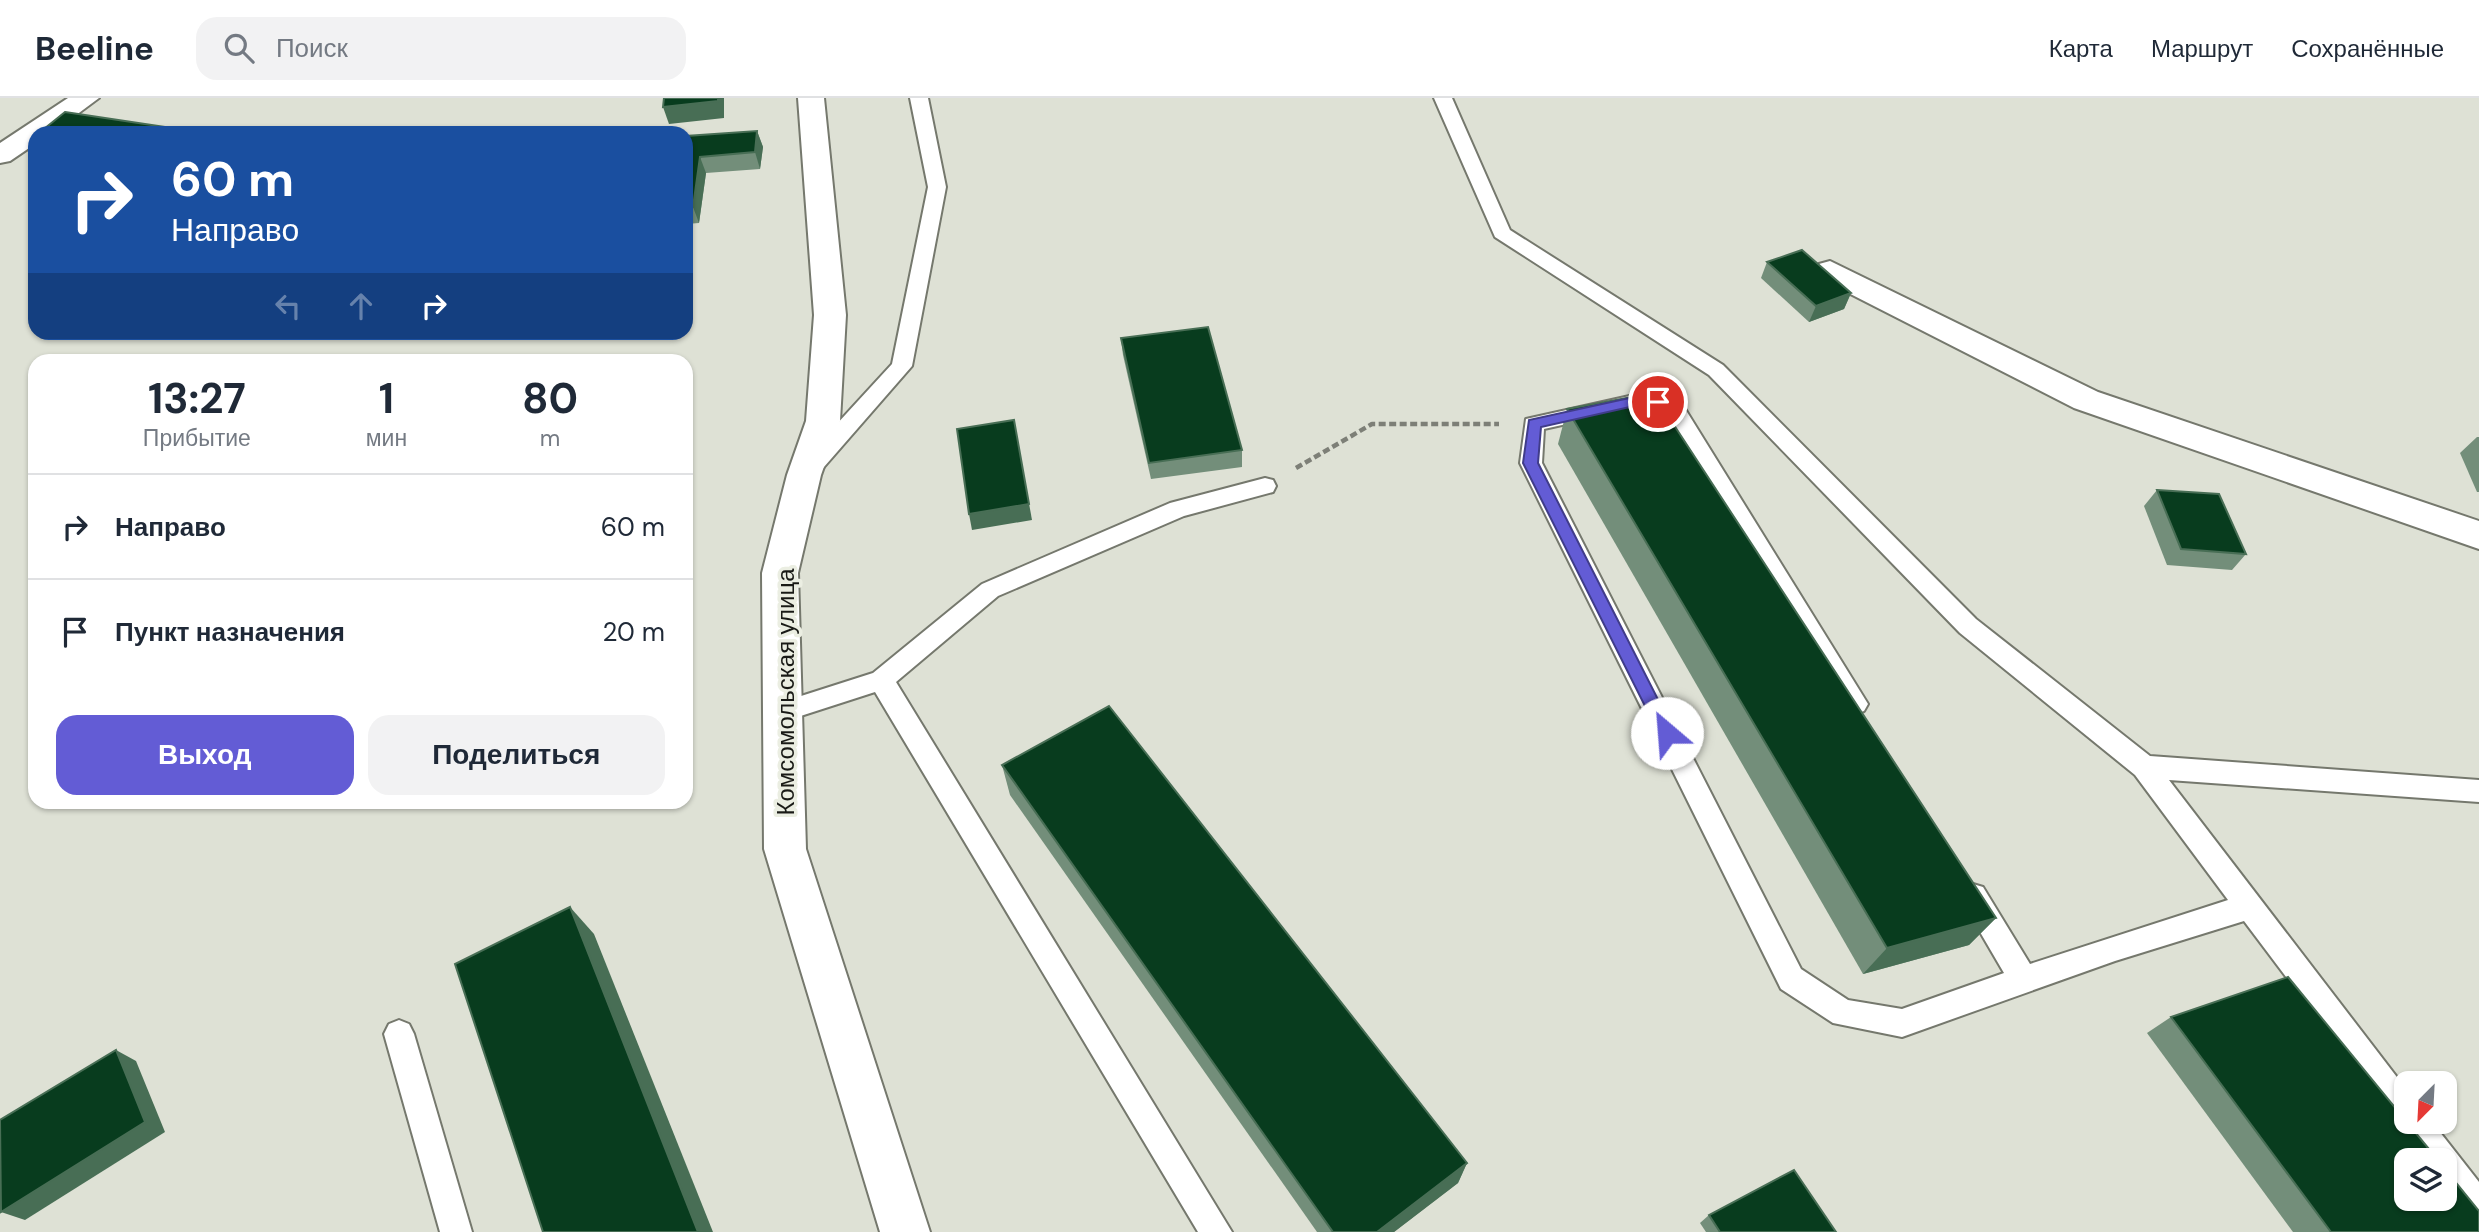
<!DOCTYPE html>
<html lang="ru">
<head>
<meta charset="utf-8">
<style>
	:root { --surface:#fff; --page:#f2f2f3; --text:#1f2937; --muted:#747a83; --line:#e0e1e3; --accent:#635cd5 }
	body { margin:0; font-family:"DM Sans",sans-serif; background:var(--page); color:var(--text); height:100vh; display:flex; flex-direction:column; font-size:26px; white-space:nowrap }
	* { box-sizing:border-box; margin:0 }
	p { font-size:23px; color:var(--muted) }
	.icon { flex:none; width:38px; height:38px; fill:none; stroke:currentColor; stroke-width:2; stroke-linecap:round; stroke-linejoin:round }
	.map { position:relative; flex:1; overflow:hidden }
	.side { position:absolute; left:28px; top:256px; width:665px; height:455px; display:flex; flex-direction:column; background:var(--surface); border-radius:21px; box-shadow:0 2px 5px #0004 }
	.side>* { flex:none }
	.top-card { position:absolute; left:28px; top:28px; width:665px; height:214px; border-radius:21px; box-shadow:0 2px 5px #0004; background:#1a4fa0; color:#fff; overflow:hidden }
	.needle { width:46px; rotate:204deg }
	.buttons { position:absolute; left:2394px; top:973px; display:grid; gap:14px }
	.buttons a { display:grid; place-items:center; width:63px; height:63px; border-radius:14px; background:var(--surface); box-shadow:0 2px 5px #0004; font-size:35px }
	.pin { position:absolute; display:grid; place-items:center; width:60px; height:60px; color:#fff; margin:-30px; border:4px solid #fff; border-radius:50%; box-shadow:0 2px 7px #0007 }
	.me { position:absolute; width:77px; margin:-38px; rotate:333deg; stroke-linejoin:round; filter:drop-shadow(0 0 5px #0008) }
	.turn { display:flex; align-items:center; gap:24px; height:147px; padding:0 28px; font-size:32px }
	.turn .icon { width:91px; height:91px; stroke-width:2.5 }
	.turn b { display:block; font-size:49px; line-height:60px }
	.lanes { display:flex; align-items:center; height:66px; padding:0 28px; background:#0003; justify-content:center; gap:35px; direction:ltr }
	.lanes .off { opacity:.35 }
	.eta { display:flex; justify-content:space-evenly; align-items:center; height:119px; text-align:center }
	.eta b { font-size:42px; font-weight:700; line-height:49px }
	.primary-button { display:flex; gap:14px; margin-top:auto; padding:14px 28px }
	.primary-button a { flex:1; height:80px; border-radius:21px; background:var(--accent); color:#fff; font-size:28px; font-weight:700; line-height:80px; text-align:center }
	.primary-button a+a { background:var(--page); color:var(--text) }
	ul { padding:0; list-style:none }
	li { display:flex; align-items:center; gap:21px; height:105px; padding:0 28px; border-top:2px solid var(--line) }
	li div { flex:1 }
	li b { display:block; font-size:26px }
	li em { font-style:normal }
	header { display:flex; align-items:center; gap:42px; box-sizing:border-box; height:98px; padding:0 35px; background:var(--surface); border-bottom:2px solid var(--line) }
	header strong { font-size:33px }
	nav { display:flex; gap:38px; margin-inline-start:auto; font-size:24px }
	.search { width:490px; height:63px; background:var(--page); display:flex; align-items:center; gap:18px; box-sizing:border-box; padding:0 24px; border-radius:21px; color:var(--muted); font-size:26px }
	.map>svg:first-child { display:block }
</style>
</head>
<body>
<header>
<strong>Beeline</strong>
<div class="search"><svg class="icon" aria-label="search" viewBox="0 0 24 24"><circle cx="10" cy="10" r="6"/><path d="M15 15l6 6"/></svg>Поиск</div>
<nav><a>Карта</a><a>Маршрут</a><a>Сохранённые</a></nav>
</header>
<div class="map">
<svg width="2479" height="1134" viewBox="0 0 2479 1134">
	<rect width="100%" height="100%" fill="#dee1d5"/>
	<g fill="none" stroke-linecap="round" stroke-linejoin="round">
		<defs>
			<g id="service">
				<polygon points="910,0 928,0 946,89 912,268 817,377 801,377 798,371 801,365 892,266 928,89"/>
				<path d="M 1434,0 L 1452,0 L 1510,132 L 1723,267 L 1976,521 L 2150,658 L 2479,682 L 2479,704 L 2169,682 L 2406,991 L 2406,1024 L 2432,1024 L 2479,1084 L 2479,1125 C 2451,1113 2445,1089 2445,1062 L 2424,1062 L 2244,823 L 2115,863 L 1902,939 L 1833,925 L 1781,891 L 1520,365 L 1526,321 L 1643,295 L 1679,301 L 1868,606 L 1864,613 L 1855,616 L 1846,613 L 1665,312 L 1643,309 L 1544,331 L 1542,365 L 1801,871 L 1848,902 L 1902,911 L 2004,875 L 1959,798 L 1963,789 L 1973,786 L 1983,789 L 2030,866 L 2228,802 L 2135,677 L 1960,535 L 1709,277 L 1495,139 Z"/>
				<polygon points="1265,380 1273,382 1276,388 1273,394 1184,418 998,498 896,584 1232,1134 1198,1134 875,594 782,624 773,621 769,614 773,607 873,575 982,486 1170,405"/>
				<polygon points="399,922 409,926 414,936 472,1134 440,1134 384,936 389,926"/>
			</g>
			<g id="minor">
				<polygon points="68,0 99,0 52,35 35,35 35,46 10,63 0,65 0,45"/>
				<polygon points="798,0 824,0 846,217 840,323 821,377 798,475 806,751 930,1134 880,1134 764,751 762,475 787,377 806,323 814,217"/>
				<polygon points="1830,163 2098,294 2479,423 2479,451 2074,310 1819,180 1815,173 1819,166"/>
			</g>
		</defs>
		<use href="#service" stroke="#75786d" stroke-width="4"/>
		<use href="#minor" stroke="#75786d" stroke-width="4"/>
		<polyline stroke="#7d7f77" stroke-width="4.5" stroke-dasharray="7 3.5" stroke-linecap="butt" points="1296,370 1372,326 1499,326"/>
		<use href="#service" fill="#fff" fill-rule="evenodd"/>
		<use href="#minor" fill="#fff" fill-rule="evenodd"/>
	</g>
	<g fill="#738e7a">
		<polygon points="757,33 763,49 760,71 706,75 699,125 686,126 686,38"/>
		<polygon points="1767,164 1851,195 1844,211 1809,224 1761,180"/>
		<polygon points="1121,240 1242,352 1242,369 1151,381 1123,257"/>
		<polygon points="1567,311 1996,820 1969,847 1863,876 1558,346"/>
		<polygon points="2477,339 2479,339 2479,394 2477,394 2460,355"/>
		<polygon points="2157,392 2246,456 2232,472 2167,467 2144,408"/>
		<polygon points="1002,667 1467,1065 1458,1085 1394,1134 1317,1134 1010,697"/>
		<polygon points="2171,919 2479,1134 2293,1134 2147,935"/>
		<polygon points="1709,1117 1836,1134 1706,1134 1700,1125"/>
	</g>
	<g fill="#486e55">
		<polygon points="718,0 724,0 724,20 669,26 663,9"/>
		<polygon points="757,33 763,49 760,71 755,54"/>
		<polygon points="700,59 706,75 699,125 693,109"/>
		<polygon points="1851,195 1844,211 1809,224 1816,208"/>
		<polygon points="1014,322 1032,422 972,432 969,416"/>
		<polygon points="570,809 594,836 713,1134 698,1134"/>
		<polygon points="1996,820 1969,847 1863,876 1887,850"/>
		<polygon points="116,952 136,963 165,1034 25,1122 1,1114"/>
		<polygon points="1467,1065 1458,1085 1394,1134 1377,1134"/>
	</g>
	<g fill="#083c1e" stroke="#486e55" stroke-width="2">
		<polygon points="664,0 718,0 718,3 663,9"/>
		<polygon points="65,14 205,35 39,35"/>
		<polygon points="757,33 755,54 700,59 693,109 686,109 686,38"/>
		<polygon points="1802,152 1851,195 1816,208 1767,164"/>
		<polygon points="1208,229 1242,352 1149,365 1121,240"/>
		<polygon points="1653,295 1996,820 1887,850 1567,311"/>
		<polygon points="1014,322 1029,406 969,416 957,331"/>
		<polygon points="2157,392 2219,396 2246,456 2181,451"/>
		<polygon points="1109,608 1467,1065 1377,1134 1333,1134 1002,667"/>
		<polygon points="570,809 698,1134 543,1134 455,866"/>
		<polygon points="2288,879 2438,1062 2406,1062 2406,1101 2445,1101 2445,1071 2479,1113 2479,1134 2331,1134 2171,919"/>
		<polygon points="116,952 145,1024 1,1114 0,1022"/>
		<polygon points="1794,1072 1836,1134 1720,1134 1709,1117"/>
	</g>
	<polygon fill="#635cd5" stroke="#403c8a" stroke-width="2" points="1643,297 1662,301 1664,304 1658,309 1643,306 1541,329 1538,365 1675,635 1667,642 1661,640 1523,365 1529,322"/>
	<g text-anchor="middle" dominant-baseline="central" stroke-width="7" stroke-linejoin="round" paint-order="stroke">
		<g font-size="24" fill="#191a16" stroke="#ebeee2">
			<text transform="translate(785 594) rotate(-90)">Комсомольская улица</text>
		</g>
	</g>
</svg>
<div class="buttons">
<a><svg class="needle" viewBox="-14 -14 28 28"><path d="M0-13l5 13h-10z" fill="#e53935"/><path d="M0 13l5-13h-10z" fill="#747a83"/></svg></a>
<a><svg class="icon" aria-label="layers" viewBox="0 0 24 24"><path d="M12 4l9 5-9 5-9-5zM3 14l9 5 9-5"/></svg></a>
</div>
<div class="pin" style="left:1658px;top:304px;background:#d93025"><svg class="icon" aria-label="arrive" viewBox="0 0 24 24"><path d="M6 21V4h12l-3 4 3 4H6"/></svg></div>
<svg class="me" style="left:1667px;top:635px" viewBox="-20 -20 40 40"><circle r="19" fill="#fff"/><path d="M0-13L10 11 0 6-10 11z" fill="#635cd5"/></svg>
<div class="top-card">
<div class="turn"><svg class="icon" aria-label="right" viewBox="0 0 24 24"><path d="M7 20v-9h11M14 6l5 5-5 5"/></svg><div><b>60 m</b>Направо</div></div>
<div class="lanes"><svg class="icon off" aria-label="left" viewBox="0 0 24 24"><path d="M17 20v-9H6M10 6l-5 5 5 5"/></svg><svg class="icon off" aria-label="ahead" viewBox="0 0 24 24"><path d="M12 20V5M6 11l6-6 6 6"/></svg><svg class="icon" aria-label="right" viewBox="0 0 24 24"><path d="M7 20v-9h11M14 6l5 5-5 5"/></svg></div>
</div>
<section class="side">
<div class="eta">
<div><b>13:27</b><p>Прибытие</p></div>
<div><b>1</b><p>мин</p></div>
<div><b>80</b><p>m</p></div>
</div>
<ul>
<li><svg class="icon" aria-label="right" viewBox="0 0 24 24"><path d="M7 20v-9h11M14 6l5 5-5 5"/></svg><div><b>Направо</b></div><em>60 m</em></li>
<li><svg class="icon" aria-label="arrive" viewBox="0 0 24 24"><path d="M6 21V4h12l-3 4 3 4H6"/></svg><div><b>Пункт назначения</b></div><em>20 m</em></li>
</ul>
<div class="primary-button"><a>Выход</a><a>Поделиться</a></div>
</section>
</div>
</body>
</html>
